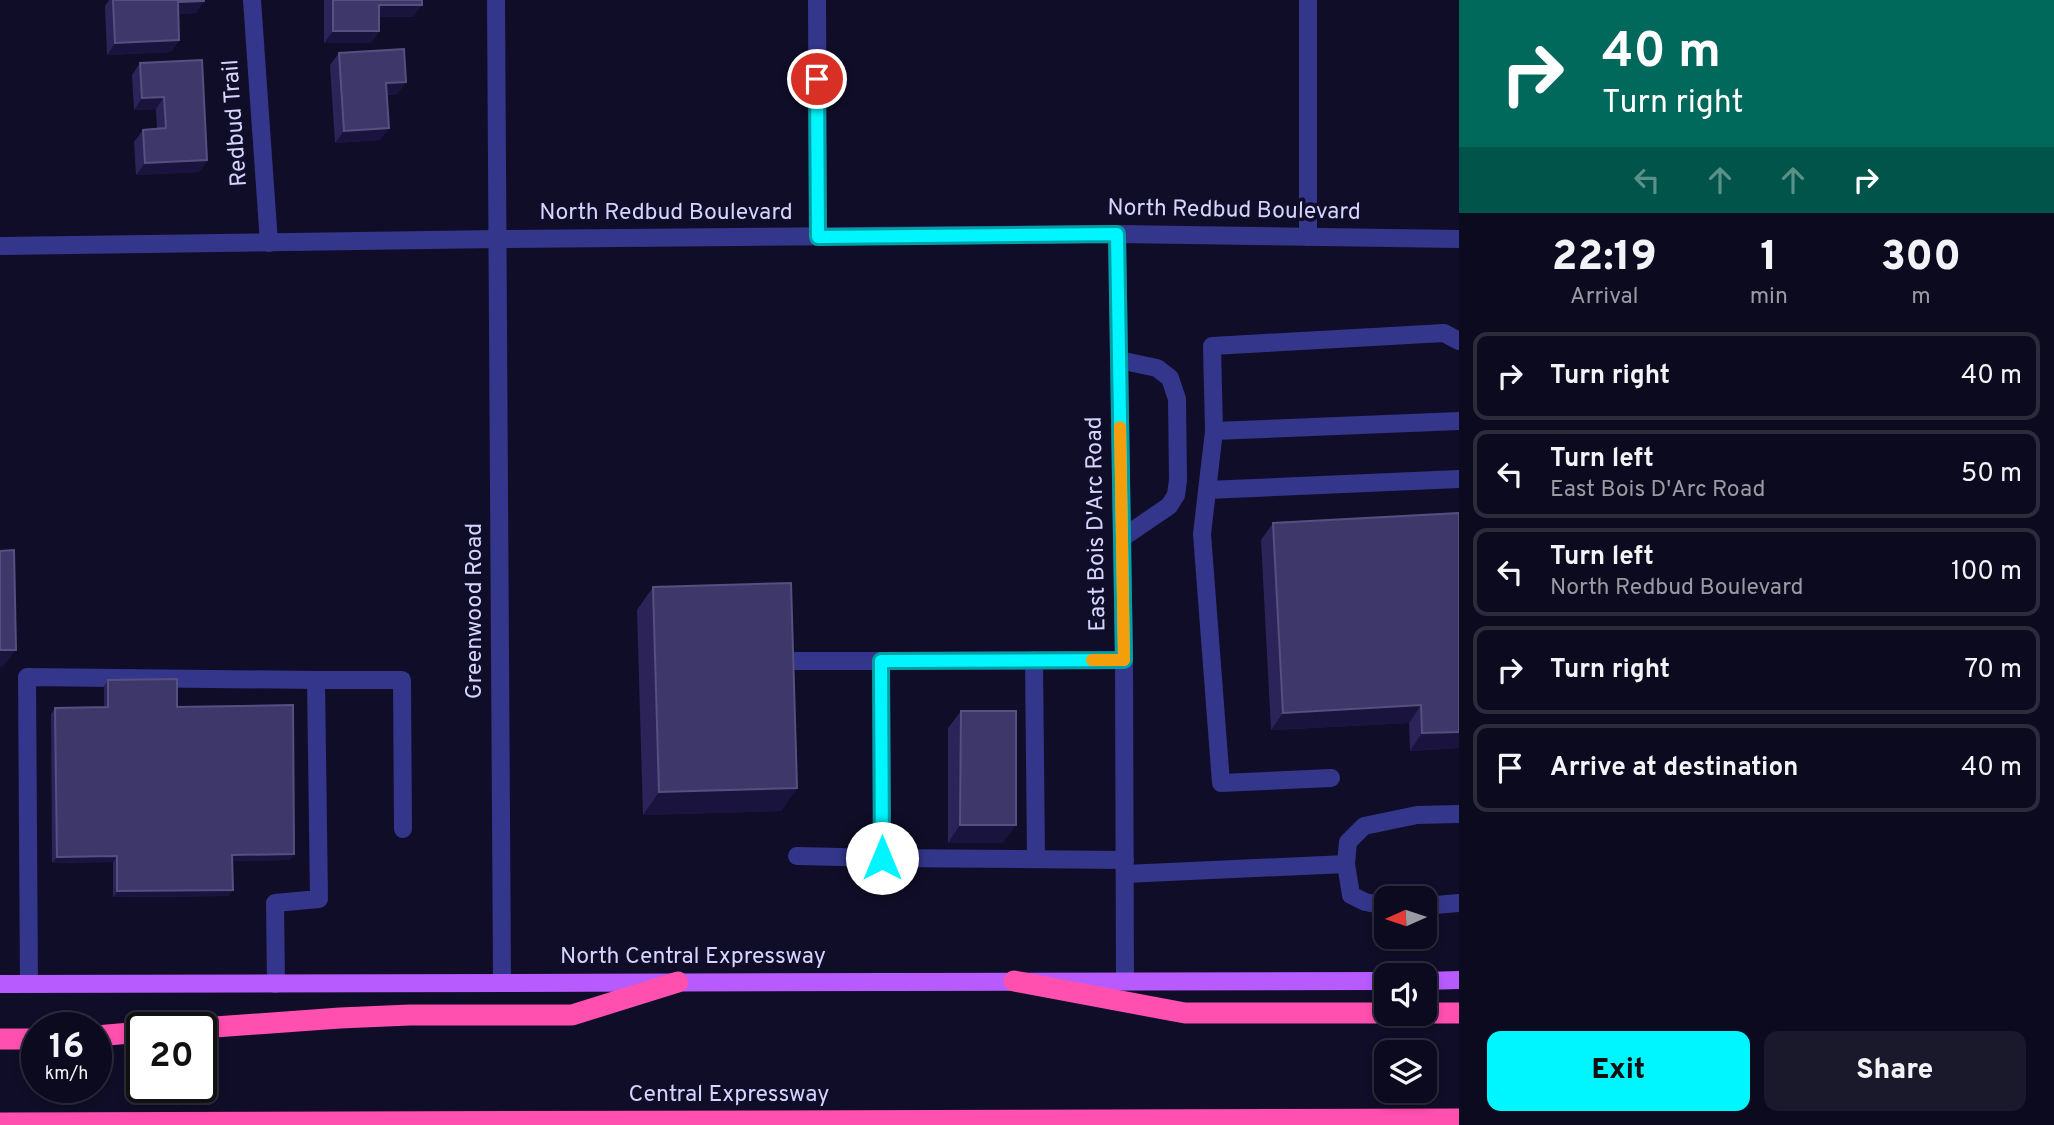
<!DOCTYPE html>
<html lang="en">
<head>
<meta charset="utf-8">
<style>
	:root { --surface:#0c0a1e; --page:#1a182b; --text:#f1f3f6; --muted:#9a9aa4; --line:#2c2b3c; --accent:#00f6ff }
	body { margin:0; font-family:Overpass,sans-serif; background:var(--page); color:var(--text); height:100vh; display:flex; flex-direction:column; font-size:26px; white-space:nowrap }
	* { box-sizing:border-box; margin:0 }
	p { font-size:23px; color:var(--muted) }
	.icon { flex:none; width:38px; height:38px; fill:none; stroke:currentColor; stroke-width:2; stroke-linecap:round; stroke-linejoin:round }
	.map { position:relative; flex:1; overflow:hidden }
	.side { display:flex; flex-direction:column; background:var(--surface); width:595px }
	.side>* { flex:none }
	.guide { background:#00695c; color:#fff; overflow:hidden }
	.needle { width:46px; rotate:267deg }
	.controls { position:absolute; left:1374px; top:886px; display:grid; gap:14px }
	.controls a { display:grid; place-items:center; width:63px; height:63px; border-radius:14px; background:var(--surface); box-shadow:0 4px 10px #0003,0 0 0 2px var(--line); font-size:35px }
	.speed { position:absolute; left:21px; top:1012px; display:flex; gap:14px; font-size:35px; font-weight:700; text-align:center }
	.speed>* { display:grid; place-content:center; width:91px; height:91px; border-radius:50%; background:var(--surface); box-shadow:0 4px 10px #0003,0 0 0 2px var(--line); line-height:1 }
	.speed small { font-size:18px; font-weight:400 }
	.speed .limit { border:4px solid #111; border-radius:10px; background:#fff; color:#111 }
	.pin { position:absolute; display:grid; place-items:center; width:60px; height:60px; color:#fff; margin:-30px; border:4px solid #fff; border-radius:50%; box-shadow:0 2px 7px #0007 }
	.me { position:absolute; width:77px; margin:-38px; rotate:0deg; stroke-linejoin:round; filter:drop-shadow(0 0 5px #0008) }
	.turn { display:flex; align-items:center; gap:24px; height:147px; padding:0 28px; font-size:32px }
	.turn .icon { width:91px; height:91px; stroke-width:2.5 }
	.turn b { display:block; font-size:49px; line-height:60px }
	.lanes { display:flex; align-items:center; height:66px; padding:0 28px; background:#0003; justify-content:center; gap:35px; direction:ltr }
	.lanes .off { opacity:.35 }
	.eta { display:flex; justify-content:space-evenly; align-items:center; height:119px; text-align:center }
	.eta b { font-size:42px; font-weight:800; line-height:49px }
	.primary-button { display:flex; gap:14px; margin-top:auto; padding:14px 28px }
	.primary-button a { flex:1; height:80px; border-radius:14px; background:var(--accent); color:#111; font-size:28px; font-weight:800; line-height:80px; text-align:center }
	.primary-button a+a { background:var(--page); color:var(--text) }
	ul { padding:0; list-style:none }
	li { display:flex; align-items:center; gap:21px; height:88px; margin:0 14px 10px; padding:0 14px; border:4px solid var(--line); border-radius:14px }
	li div { flex:1 }
	li b { display:block; font-size:26px }
	li em { font-style:normal }
	main { display:flex; flex:1; min-height:0 }
	.map>svg:first-child { display:block }
</style>
</head>
<body>
<main>
<div class="map">
<svg width="1459" height="1125" viewBox="0 0 1459 1125">
	<rect width="100%" height="100%" fill="#100d28"/>
	<g fill="none" stroke-linecap="round" stroke-linejoin="round">
		<g stroke="#34368b" stroke-width="18">
			<polyline points="252,0 269,243"/>
			<polyline points="496,0 502,982"/>
			<polyline points="817,0 818,237"/>
			<polyline points="1308,0 1308,237"/>
			<polyline points="1117,234 1124,660 1125,981"/>
			<polyline points="0,246 498,239 1117,234 1459,239"/>
			<polyline points="1119,360 1157,368 1170,378 1177,399 1178,480 1176,495 1169,506 1122,538"/>
			<polyline points="1214,431 1212,346 1444,333 1459,341"/>
			<polyline points="1207,490 1459,479"/>
			<polyline points="1034,660 1036,859"/>
			<polyline points="1124,660 881,661 882,858 1125,860"/>
			<polyline points="795,661 881,661"/>
			<polyline points="316,680 402,680 403,829"/>
			<polyline points="1331,778 1221,783 1202,534 1214,431 1459,421"/>
			<polyline points="797,856 882,858"/>
			<polyline points="1125,874 1346,864"/>
			<polyline points="1386,906 1365,902 1351,895 1346,864 1348,842 1364,826 1417,815 1459,814"/>
			<polyline points="1424,906 1459,903"/>
			<polyline points="29,984 27,677 316,680 319,899 275,903 276,984"/>
		</g>
		<g stroke="#b75bff" stroke-width="18">
			<polyline points="1424,981 1459,980"/>
			<polyline points="0,984 1386,981"/>
		</g>
		<g stroke="#ff4faf" stroke-width="21">
			<polyline points="1014,981 1185,1013 1386,1013"/>
			<polyline points="1424,1013 1459,1013"/>
			<polyline points="201,1028 340,1018 410,1015 572,1015 678,982"/>
			<polyline points="96,1036 142,1032"/>
			<polyline points="0,1039 37,1039"/>
			<polyline points="0,1123 1459,1119"/>
		</g>
	</g>
	<g fill="#2c2458">
		<polygon points="109,0 204,0 196,13 178,14 179,40 171,52 107,55 105,6"/>
		<polygon points="324,0 422,0 413,17 379,17 379,31 371,43 324,43"/>
		<polygon points="339,53 398,94 387,95 389,128 380,140 335,143 330,65"/>
		<polygon points="140,63 207,160 199,172 136,175 134,142 143,130 157,129 156,109 134,110 132,75"/>
		<polygon points="1459,513 1459,748 1410,751 1409,723 1271,730 1261,540 1273,523"/>
		<polygon points="653,587 797,788 781,811 643,815 637,610"/>
		<polygon points="108,680 177,707 290,860 232,861 233,890 228,896 113,897 113,862 52,863 51,714 55,708 104,707 104,686"/>
		<polygon points="961,711 1003,843 948,843 948,728"/>
	</g>
	<g fill="#19133d">
		<polygon points="204,1 196,13 169,14 178,2"/>
		<polygon points="379,5 422,5 413,17 370,17"/>
		<polygon points="333,31 379,31 371,43 324,43"/>
		<polygon points="179,40 171,52 107,55 115,43"/>
		<polygon points="406,82 398,94 378,95 386,83"/>
		<polygon points="164,97 156,109 134,110 142,98"/>
		<polygon points="389,128 380,140 335,143 344,131"/>
		<polygon points="207,160 199,172 136,175 145,163"/>
		<polygon points="0,650 16,650 3,667 0,668"/>
		<polygon points="1421,705 1409,723 1271,730 1283,713"/>
		<polygon points="1459,732 1459,748 1410,751 1422,733"/>
		<polygon points="797,788 781,811 643,815 659,792"/>
		<polygon points="960,825 1016,825 1003,843 948,843"/>
		<polygon points="294,854 290,860 228,861 232,855"/>
		<polygon points="117,856 113,862 52,863 57,857"/>
		<polygon points="233,890 228,896 113,897 117,891"/>
	</g>
	<g fill="#3e376a" stroke="#565081" stroke-width="2">
		<polygon points="113,0 204,0 204,1 178,2 179,40 115,43"/>
		<polygon points="333,0 422,0 422,5 379,5 379,31 333,31"/>
		<polygon points="404,49 406,82 386,83 389,128 344,131 339,53"/>
		<polygon points="202,60 207,160 145,163 143,130 166,128 164,97 142,98 140,63"/>
		<polygon points="1459,513 1459,732 1422,733 1421,705 1283,713 1273,523"/>
		<polygon points="14,550 16,650 0,650 0,551"/>
		<polygon points="791,583 797,788 659,792 653,587"/>
		<polygon points="177,679 177,707 293,705 294,854 232,855 233,890 117,891 117,856 57,857 55,708 108,707 108,680"/>
		<polygon points="961,711 1016,711 1016,825 960,825"/>
	</g>
	<g fill="none" stroke-linecap="round" stroke-linejoin="round">
		<defs>
			<polyline id="route" points="817,79 818,237 1117,234 1124,660 881,661 882,858"/>
		</defs>
		<use href="#route" stroke="#00a0a6" stroke-width="18"/>
		<use href="#route" stroke="#00f6ff" stroke-width="12"/>
		<polyline stroke="#f59e0b" stroke-width="12" points="1092,660 1124,660 1120,427"/>
	</g>
	<g text-anchor="middle" dominant-baseline="central" stroke-width="7" stroke-linejoin="round" paint-order="stroke">
		<g font-size="23" fill="#d6d4ff" stroke="#100d28">
			<text transform="translate(236 123) rotate(-94)">Redbud Trail</text>
			<text transform="translate(1234 211) rotate(1)">North Redbud Boulevard</text>
			<text x="666" y="213">North Redbud Boulevard</text>
			<text transform="translate(1097 524) rotate(-91)">East Bois D'Arc Road</text>
			<text transform="translate(475 611) rotate(-90)">Greenwood Road</text>
			<text x="693" y="957">North Central Expressway</text>
			<text x="729" y="1095">Central Expressway</text>
		</g>
	</g>
</svg>
<div class="controls">
<a><svg class="needle" viewBox="-14 -14 28 28"><path d="M0-13l5 13h-10z" fill="#e53935"/><path d="M0 13l5-13h-10z" fill="#9a9aa4"/></svg></a>
<a><svg class="icon" aria-label="sound" viewBox="0 0 24 24"><path d="M4 9h4l5-4v14l-5-4H4zM17 9q2 3 0 6"/></svg></a>
<a><svg class="icon" aria-label="layers" viewBox="0 0 24 24"><path d="M12 4l9 5-9 5-9-5zM3 14l9 5 9-5"/></svg></a>
</div>
<div class="speed"><div>16<small>km/h</small></div><div class="limit">20</div></div>
<div class="pin" style="left:817px;top:79px;background:#d93025"><svg class="icon" aria-label="arrive" viewBox="0 0 24 24"><path d="M6 21V4h12l-3 4 3 4H6"/></svg></div>
<svg class="me" style="left:882px;top:858px" viewBox="-20 -20 40 40"><circle r="19" fill="#fff"/><path d="M0-13L10 11 0 6-10 11z" fill="#00f6ff"/></svg>
</div>
<section class="side">
<div class="guide">
<div class="turn"><svg class="icon" aria-label="right" viewBox="0 0 24 24"><path d="M7 20v-9h11M14 6l5 5-5 5"/></svg><div><b>40 m</b>Turn right</div></div>
<div class="lanes"><svg class="icon off" aria-label="left" viewBox="0 0 24 24"><path d="M17 20v-9H6M10 6l-5 5 5 5"/></svg><svg class="icon off" aria-label="ahead" viewBox="0 0 24 24"><path d="M12 20V5M6 11l6-6 6 6"/></svg><svg class="icon off" aria-label="ahead" viewBox="0 0 24 24"><path d="M12 20V5M6 11l6-6 6 6"/></svg><svg class="icon" aria-label="right" viewBox="0 0 24 24"><path d="M7 20v-9h11M14 6l5 5-5 5"/></svg></div>
</div>
<div class="eta">
<div><b>22:19</b><p>Arrival</p></div>
<div><b>1</b><p>min</p></div>
<div><b>300</b><p>m</p></div>
</div>
<ul>
<li><svg class="icon" aria-label="right" viewBox="0 0 24 24"><path d="M7 20v-9h11M14 6l5 5-5 5"/></svg><div><b>Turn right</b></div><em>40 m</em></li>
<li><svg class="icon" aria-label="left" viewBox="0 0 24 24"><path d="M17 20v-9H6M10 6l-5 5 5 5"/></svg><div><b>Turn left</b><p>East Bois D'Arc Road</p></div><em>50 m</em></li>
<li><svg class="icon" aria-label="left" viewBox="0 0 24 24"><path d="M17 20v-9H6M10 6l-5 5 5 5"/></svg><div><b>Turn left</b><p>North Redbud Boulevard</p></div><em>100 m</em></li>
<li><svg class="icon" aria-label="right" viewBox="0 0 24 24"><path d="M7 20v-9h11M14 6l5 5-5 5"/></svg><div><b>Turn right</b></div><em>70 m</em></li>
<li><svg class="icon" aria-label="arrive" viewBox="0 0 24 24"><path d="M6 21V4h12l-3 4 3 4H6"/></svg><div><b>Arrive at destination</b></div><em>40 m</em></li>
</ul>
<div class="primary-button"><a>Exit</a><a>Share</a></div>
</section>
</main>
</body>
</html>
